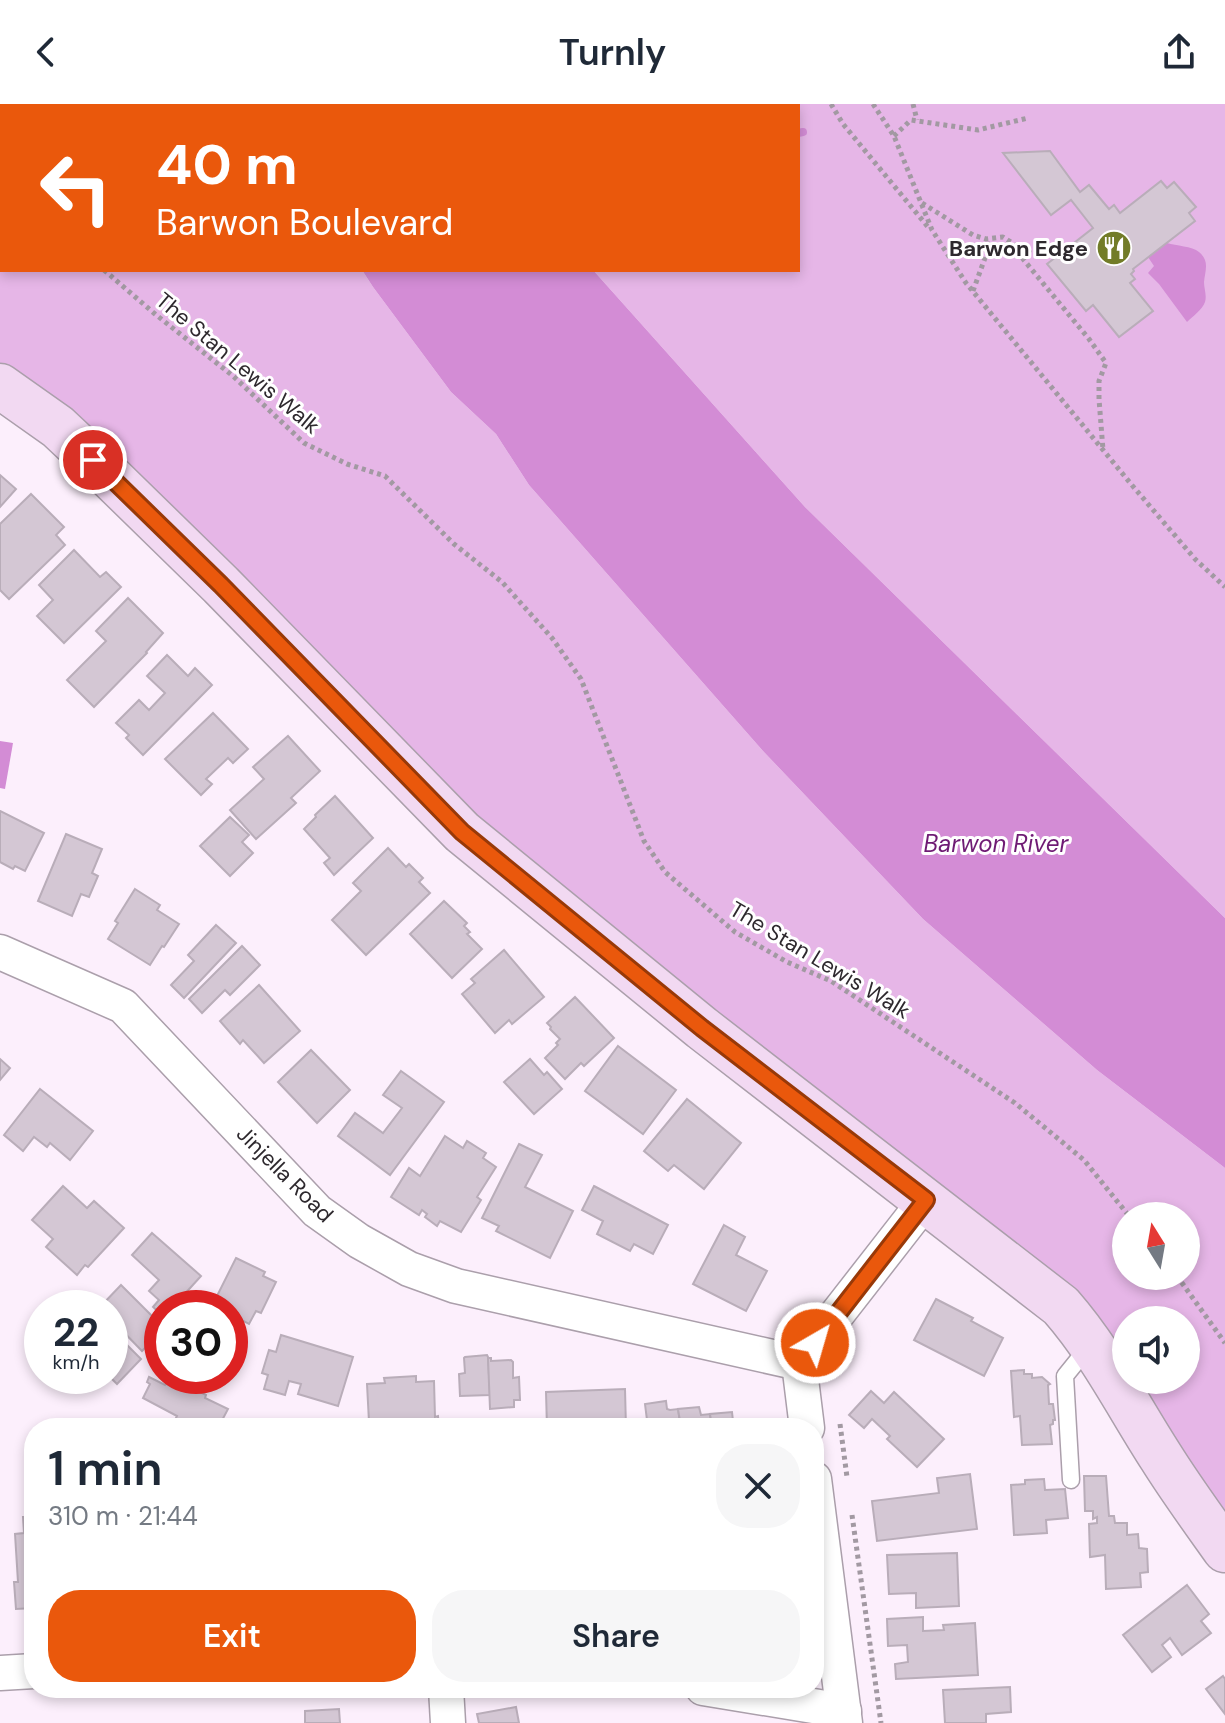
<!DOCTYPE html>
<html lang="en">
<head>
<meta charset="utf-8">
<style>
	:root { --surface:#fff; --page:#f6f6f7; --text:#1f2937; --muted:#747a83; --accent:#ea580c }
	body { margin:0; font-family:"DM Sans",sans-serif; background:var(--page); color:var(--text); height:100vh; display:flex; flex-direction:column; font-size:30px; white-space:nowrap }
	* { box-sizing:border-box; margin:0 }
	p { font-size:26px; color:var(--muted) }
	.icon { flex:none; width:44px; height:44px; fill:none; stroke:currentColor; stroke-width:2; stroke-linecap:round; stroke-linejoin:round }
	.map { position:relative; flex:1; overflow:hidden }
	.details { position:absolute; left:24px; top:1314px; width:800px; height:280px; display:flex; flex-direction:column; background:var(--surface); border-radius:32px; box-shadow:0 4px 12px #0003 }
	.details>* { flex:none }
	.hud { position:absolute; left:0px; top:0px; width:800px; height:168px; box-shadow:0 4px 12px #0003; background:#ea580c; color:#fff; overflow:hidden }
	.needle { width:52px; rotate:349deg }
	.tools { position:absolute; left:1112px; top:1098px; display:grid; gap:16px }
	.tools a { display:grid; place-items:center; width:88px; height:88px; border-radius:50%; background:var(--surface); box-shadow:0 4px 12px #0003; font-size:40px }
	.speed { position:absolute; left:24px; top:1186px; display:flex; gap:16px; font-size:40px; font-weight:700; text-align:center }
	.speed>* { display:grid; place-content:center; width:104px; height:104px; border-radius:50%; background:var(--surface); box-shadow:0 4px 12px #0003; line-height:1 }
	.speed small { font-size:20px; font-weight:400 }
	.speed .limit { border:12px solid #d22; background:#fff; color:#111 }
	.pin { position:absolute; display:grid; place-items:center; width:68px; height:68px; color:#fff; margin:-34px; border:4px solid #fff; border-radius:50%; box-shadow:0 2px 8px #0007 }
	.me { position:absolute; width:88px; margin:-44px; rotate:38deg; stroke-linejoin:round; filter:drop-shadow(0 0 6px #0008) }
	.turn { display:flex; align-items:center; gap:28px; height:168px; padding:0 24px; font-size:36px }
	.turn .icon { width:104px; height:104px; stroke-width:2.5 }
	.turn b { display:block; font-size:56px; line-height:68px }
	.round { display:grid; place-items:center; flex:none; width:84px; height:84px; border-radius:32px; background:var(--page) }
	.headline { display:flex; align-items:center; justify-content:space-between; height:136px; padding:0 24px }
	h1 { font-size:48px; font-weight:600; line-height:60px }
	.action { display:flex; gap:16px; margin-top:auto; padding:16px 24px }
	.action a { flex:1; height:92px; border-radius:32px; background:var(--accent); color:#fff; font-size:32px; font-weight:600; line-height:92px; text-align:center }
	.action a+a { background:var(--page); color:var(--text) }
	header { display:flex; justify-content:space-between; align-items:center; height:104px; padding:0 24px; background:var(--surface); font-size:36px; font-weight:600 }
	.map>svg:first-child { display:block }
</style>
</head>
<body>
<header><svg class="icon" aria-label="back" viewBox="0 0 24 24"><path d="M15 5l-7 7 7 7"/></svg>Turnly<svg class="icon" aria-label="share" viewBox="0 0 24 24"><path d="M12 15V3M7 8l5-5 5 5M5 13v7h14v-7"/></svg></header>
<div class="map">
<svg width="1225" height="1619" viewBox="0 0 1225 1619">
	<rect width="100%" height="100%" fill="#fceffc"/>
	<g fill="#e6b6e7" fill-rule="evenodd">
		<path d="M 0,0 L 273,0 L 274,2 L 2,2 L 2,166 L 362,166 L 373,183 L 451,288 L 496,330 L 529,381 L 763,647 L 923,815 L 1097,966 L 1225,1064 L 1225,1446 L 1115,1274 L 462,728 L 0,261 ZM 1126,1112 L 1186,1112 L 1186,1172 L 1126,1172 ZM 1126,1216 L 1186,1216 L 1186,1276 L 1126,1276 Z"/>
		<polygon points="473,0 1225,0 1225,814 805,403 593,166 798,166 798,2 474,2"/>
	</g>
	<g fill="#d38cd5">
		<path d="M 1167,139 C 1176,142 1192,142 1199,148 C 1210,157 1205,167 1204,178 C 1204,185 1207,191 1205,198 C 1202,206 1193,212 1187,218 L 1159,180 L 1148,169 L 1154,162 L 1148,153 Z"/>
		<polygon points="362,166 593,166 805,403 1225,814 1225,1064 1097,966 923,815 763,647 529,381 496,330 451,288 373,183"/>
		<polygon points="0,637 13,639 5,685 0,684"/>
	</g>
	<g fill="none" stroke-linecap="round" stroke-linejoin="round">
		<polyline stroke="#d38cd5" stroke-width="8" points="798,29 803,28"/>
	</g>
	<g fill="#d4c7d4" stroke="#b9adb9" stroke-width="2">
		<polygon points="1050,47 1080,88 1089,81 1109,105 1114,101 1120,109 1161,77 1167,84 1174,78 1196,103 1189,109 1195,117 1133,165 1134,167 1131,170 1135,175 1130,179 1153,207 1119,233 1093,201 1086,207 1047,160 1093,124 1071,96 1051,111 1003,49"/>
		<polygon points="0,371 16,385 0,403"/>
		<polygon points="31,390 64,423 56,431 65,441 9,495 0,486 0,420"/>
		<polygon points="74,446 100,473 106,468 121,483 64,539 37,512 53,496 39,481"/>
		<polygon points="128,494 163,529 146,548 147,549 94,603 67,576 106,537 96,527"/>
		<polygon points="167,551 188,572 195,564 212,581 143,651 126,634 129,631 116,619 139,596 149,606 165,589 147,572"/>
		<polygon points="213,609 248,645 233,659 228,654 206,675 212,680 201,691 165,655"/>
		<polygon points="288,632 320,667 291,694 296,699 256,735 230,706 264,675 253,663"/>
		<polygon points="335,692 373,734 334,771 324,759 330,754 304,725 316,713 315,711"/>
		<polygon points="0,707 44,729 25,767 15,762 13,765 0,758"/>
		<polygon points="230,713 249,731 242,738 253,749 230,772 200,742"/>
		<polygon points="66,730 102,745 92,769 98,772 89,793 81,790 72,812 38,797"/>
		<polygon points="388,744 406,763 409,760 423,774 419,778 430,789 366,851 332,816 361,787 353,779"/>
		<polygon points="135,785 160,801 157,806 179,820 164,843 162,842 150,861 108,835 118,819 115,817"/>
		<polygon points="444,797 467,819 464,822 470,828 467,830 482,845 452,874 410,830"/>
		<polygon points="216,821 236,839 184,894 171,881 194,857 188,851"/>
		<polygon points="242,842 260,861 230,891 225,886 202,909 189,895"/>
		<polygon points="504,846 544,893 512,920 509,916 495,929 462,890 475,879 471,875"/>
		<polygon points="259,881 300,927 264,959 243,936 240,940 220,917"/>
		<polygon points="575,893 614,934 584,962 581,959 565,975 545,954 558,941 556,939 560,935 550,925 551,923 547,919"/>
		<polygon points="618,942 676,986 643,1030 585,987"/>
		<polygon points="311,946 350,986 317,1019 278,978"/>
		<polygon points="0,955 10,964 0,976"/>
		<polygon points="530,955 544,971 547,968 562,985 534,1010 504,978"/>
		<polygon points="401,967 444,998 390,1071 338,1032 355,1009 383,1029 402,1004 383,991"/>
		<polygon points="40,985 93,1027 70,1056 50,1039 47,1043 34,1033 23,1047 4,1031"/>
		<polygon points="687,995 741,1039 704,1085 674,1061 668,1067 644,1047"/>
		<polygon points="445,1032 463,1044 467,1037 486,1049 483,1054 496,1063 477,1093 481,1096 461,1128 440,1117 437,1122 425,1113 427,1110 422,1106 419,1111 391,1093 409,1064 420,1072"/>
		<polygon points="519,1040 542,1051 525,1083 573,1107 550,1154 496,1127 499,1122 482,1114"/>
		<polygon points="63,1082 87,1104 94,1097 124,1124 88,1163 85,1161 77,1171 46,1143 53,1135 32,1116"/>
		<polygon points="594,1082 668,1121 653,1150 634,1140 630,1147 597,1130 603,1117 582,1106"/>
		<polygon points="724,1121 745,1133 736,1151 767,1167 746,1207 693,1180"/>
		<polygon points="152,1129 201,1172 172,1204 162,1204 162,1211 153,1203 159,1196 149,1187 159,1176 132,1151"/>
		<polygon points="236,1154 265,1168 263,1172 276,1178 261,1209 256,1207 249,1220 230,1210 230,1204 217,1204 212,1202"/>
		<polygon points="121,1181 162,1222 162,1227 142,1247 110,1214 110,1204 100,1203"/>
		<polygon points="936,1195 973,1214 971,1217 1003,1234 984,1272 914,1236"/>
		<polygon points="116,1230 141,1255 117,1280 109,1272 110,1236"/>
		<polygon points="281,1231 353,1253 338,1302 298,1290 301,1280 289,1277 285,1291 264,1285 268,1271 262,1269 269,1246 276,1248"/>
		<polygon points="487,1251 488,1253 490,1291 460,1292 459,1270 465,1269 464,1254 465,1253"/>
		<polygon points="488,1254 491,1254 491,1257 511,1256 513,1258 513,1274 519,1273 520,1296 514,1296 514,1303 490,1305"/>
		<polygon points="1024,1266 1024,1270 1032,1270 1032,1274 1042,1273 1050,1280 1048,1281 1049,1300 1053,1300 1055,1316 1053,1316 1053,1320 1050,1321 1052,1340 1022,1341 1020,1312 1014,1313 1011,1267"/>
		<polygon points="170,1272 206,1291 205,1294 228,1305 218,1324 203,1324 190,1317 187,1322 175,1316 177,1312 143,1294 150,1280 147,1278 149,1273 165,1281"/>
		<polygon points="416,1272 416,1278 434,1277 435,1313 438,1312 439,1324 412,1324 411,1319 381,1321 381,1317 369,1318 367,1280 385,1279 384,1274"/>
		<polygon points="625,1285 626,1324 547,1324 546,1288"/>
		<polygon points="871,1287 884,1299 894,1288 944,1335 917,1363 887,1335 890,1332 872,1315 864,1324 849,1311"/>
		<polygon points="666,1297 667,1305 670,1306 678,1305 681,1324 648,1324 645,1300"/>
		<polygon points="699,1303 701,1311 710,1310 712,1324 681,1324 678,1305"/>
		<polygon points="732,1308 733,1317 736,1316 736,1319 745,1318 745,1324 712,1324 710,1310"/>
		<polygon points="970,1370 977,1425 877,1437 872,1397 939,1389 937,1374"/>
		<polygon points="1084,1372 1106,1372 1109,1412 1114,1412 1115,1419 1127,1419 1127,1431 1138,1430 1139,1444 1147,1445 1148,1468 1140,1469 1141,1483 1106,1485 1105,1451 1090,1453 1089,1420 1097,1419 1097,1413 1093,1415 1093,1407 1085,1407"/>
		<polygon points="1044,1375 1045,1386 1065,1385 1068,1414 1046,1416 1047,1429 1014,1431 1011,1381 1025,1380 1025,1376"/>
		<polygon points="23,1413 34,1413 34,1504 16,1505 14,1478 18,1478 15,1430 24,1429"/>
		<polygon points="957,1449 959,1502 916,1504 916,1489 889,1490 887,1451"/>
		<polygon points="1187,1481 1209,1510 1201,1517 1211,1529 1182,1551 1170,1534 1162,1541 1171,1553 1152,1568 1123,1531"/>
		<polygon points="923,1513 923,1527 944,1526 943,1521 975,1519 978,1571 896,1575 895,1560 908,1558 907,1541 888,1542 887,1515"/>
		<polygon points="1223,1572 1225,1575 1225,1610 1206,1585"/>
		<polygon points="1010,1583 1011,1608 986,1610 986,1619 945,1619 943,1586"/>
		<polygon points="516,1603 519,1619 479,1619 477,1610"/>
		<polygon points="339,1605 340,1619 305,1619 305,1607"/>
	</g>
	<g fill="none" stroke-linecap="round" stroke-linejoin="round">
		<defs>
			<polyline id="lane" points="1071,1376 1065,1272 1090,1241"/>
			<g id="street">
				<polyline points="0,848 123,902 317,1107 359,1137 409,1165 456,1182 799,1259"/>
				<polyline points="807,1324 799,1259 926,1096"/>
				<polyline points="814,1375 845,1619"/>
				<polyline points="0,1569 34,1567"/>
				<polyline points="446,1584 448,1619"/>
				<polyline points="703,1584 844,1607"/>
			</g>
			<path id="secondary" d="M 0,282 L 58,323 L 93,356 L 221,481 L 462,728 L 702,924 L 1061,1202 C 1102,1249 1128,1302 1161,1353 C 1181,1385 1203,1415 1225,1446"/>
		</defs>
		<use href="#lane" stroke="#ab9fab" stroke-width="19"/>
		<use href="#street" stroke="#ab9fab" stroke-width="37"/>
		<use href="#secondary" stroke="#ab9fab" stroke-width="47"/>
		<g stroke="#a299a2" stroke-width="5" stroke-dasharray="4 4" stroke-linecap="butt">
			<polyline points="831,0 843,20 928,123"/>
			<polyline points="873,0 894,32 932,126 966,179 1131,380 1195,455 1225,483"/>
			<polyline points="913,0 917,16"/>
			<polyline points="0,20 2,24"/>
			<polyline points="894,32 911,16 978,26 1028,14"/>
			<polyline points="922,99 973,131 986,135 1003,133 1023,146"/>
			<polyline points="1061,150 1044,145 1033,150 1023,146 1023,155 1089,235 1106,259 1099,277 1099,295 1103,346"/>
			<polyline points="104,166 155,210 233,272 304,339 347,360 385,372 454,440 502,478 552,534 581,575 644,737 665,768 735,828 787,858 831,877 1015,999 1084,1056 1129,1112"/>
			<polyline points="973,187 989,143 986,135"/>
			<polyline points="1177,1172 1225,1239"/>
			<polyline points="840,1320 847,1373"/>
			<polyline points="852,1411 881,1619"/>
		</g>
		<use href="#lane" stroke="#fff" stroke-width="16"/>
		<use href="#street" stroke="#fff" stroke-width="34"/>
		<use href="#secondary" stroke="#f2d9f2" stroke-width="44"/>
	</g>
	<g fill="none" stroke-linecap="round" stroke-linejoin="round">
		<defs>
			<polyline id="route" points="93,356 221,481 462,728 702,924 926,1096 815,1239"/>
		</defs>
		<use href="#route" stroke="#983908" stroke-width="20"/>
		<use href="#route" stroke="#ea580c" stroke-width="14"/>
	</g>
	<defs>
		<symbol id="restaurant-disc" viewBox="-11 -11 22 22"><circle r="9.5" fill="#727c28" stroke="#fff"/><path d="M-5-6h1v4h1v-4h1v4h1v-4h1v5L-1.5 .5V6h-2V.5L-5-1ZM5-6V6H3V1.5H1.5Q1.5-4 5-6Z" fill="#fff"/></symbol>
	</defs>
	<g fill-rule="evenodd">
		<use href="#restaurant-disc" x="1094" y="124" width="40" height="40"/>
	</g>
	<g text-anchor="middle" dominant-baseline="central" stroke-width="6" stroke-linejoin="round" paint-order="stroke">
		<g font-size="22" font-weight="bold" fill="#2e292e" stroke="#fff" text-anchor="end">
			<text x="1088" y="144">Barwon Edge</text>
		</g>
		<g font-size="22" fill="#2e292e" stroke="#fff">
			<text transform="translate(238 259) rotate(40)">The Stan Lewis Walk</text>
			<text transform="translate(820 856) rotate(31)">The Stan Lewis Walk</text>
			<text transform="translate(285 1070) rotate(45)">Jinjella Road</text>
		</g>
		<g font-size="24" font-style="italic" fill="#6f1b74" stroke="#fff">
			<text x="996" y="739">Barwon River</text>
		</g>
	</g>
</svg>
<div class="tools">
<a><svg class="needle" viewBox="-14 -14 28 28"><path d="M0-13l5 13h-10z" fill="#e53935"/><path d="M0 13l5-13h-10z" fill="#747a83"/></svg></a>
<a><svg class="icon" aria-label="sound" viewBox="0 0 24 24"><path d="M4 9h4l5-4v14l-5-4H4zM17 9q2 3 0 6"/></svg></a>
</div>
<div class="speed"><div>22<small>km/h</small></div><div class="limit">30</div></div>
<div class="pin" style="left:93px;top:356px;background:#d93025"><svg class="icon" aria-label="arrive" viewBox="0 0 24 24"><path d="M6 21V4h12l-3 4 3 4H6"/></svg></div>
<svg class="me" style="left:815px;top:1239px" viewBox="-20 -20 40 40"><circle r="17" fill="#ea580c" stroke="#fff" stroke-width="3"/><path d="M0-11L8 9 0 5-8 9z" fill="#fff"/></svg>
<div class="hud">
<div class="turn"><svg class="icon" aria-label="left" viewBox="0 0 24 24"><path d="M17 20v-9H6M10 6l-5 5 5 5"/></svg><div><b>40 m</b>Barwon Boulevard</div></div>
</div>
<section class="details">
<div class="headline"><div><h1>1 min</h1><p>310 m · 21:44</p></div><a class="round"><svg class="icon" aria-label="close" viewBox="0 0 24 24"><path d="M6 6l12 12M18 6L6 18"/></svg></a></div>
<div class="action"><a>Exit</a><a>Share</a></div>
</section>
</div>
</body>
</html>
